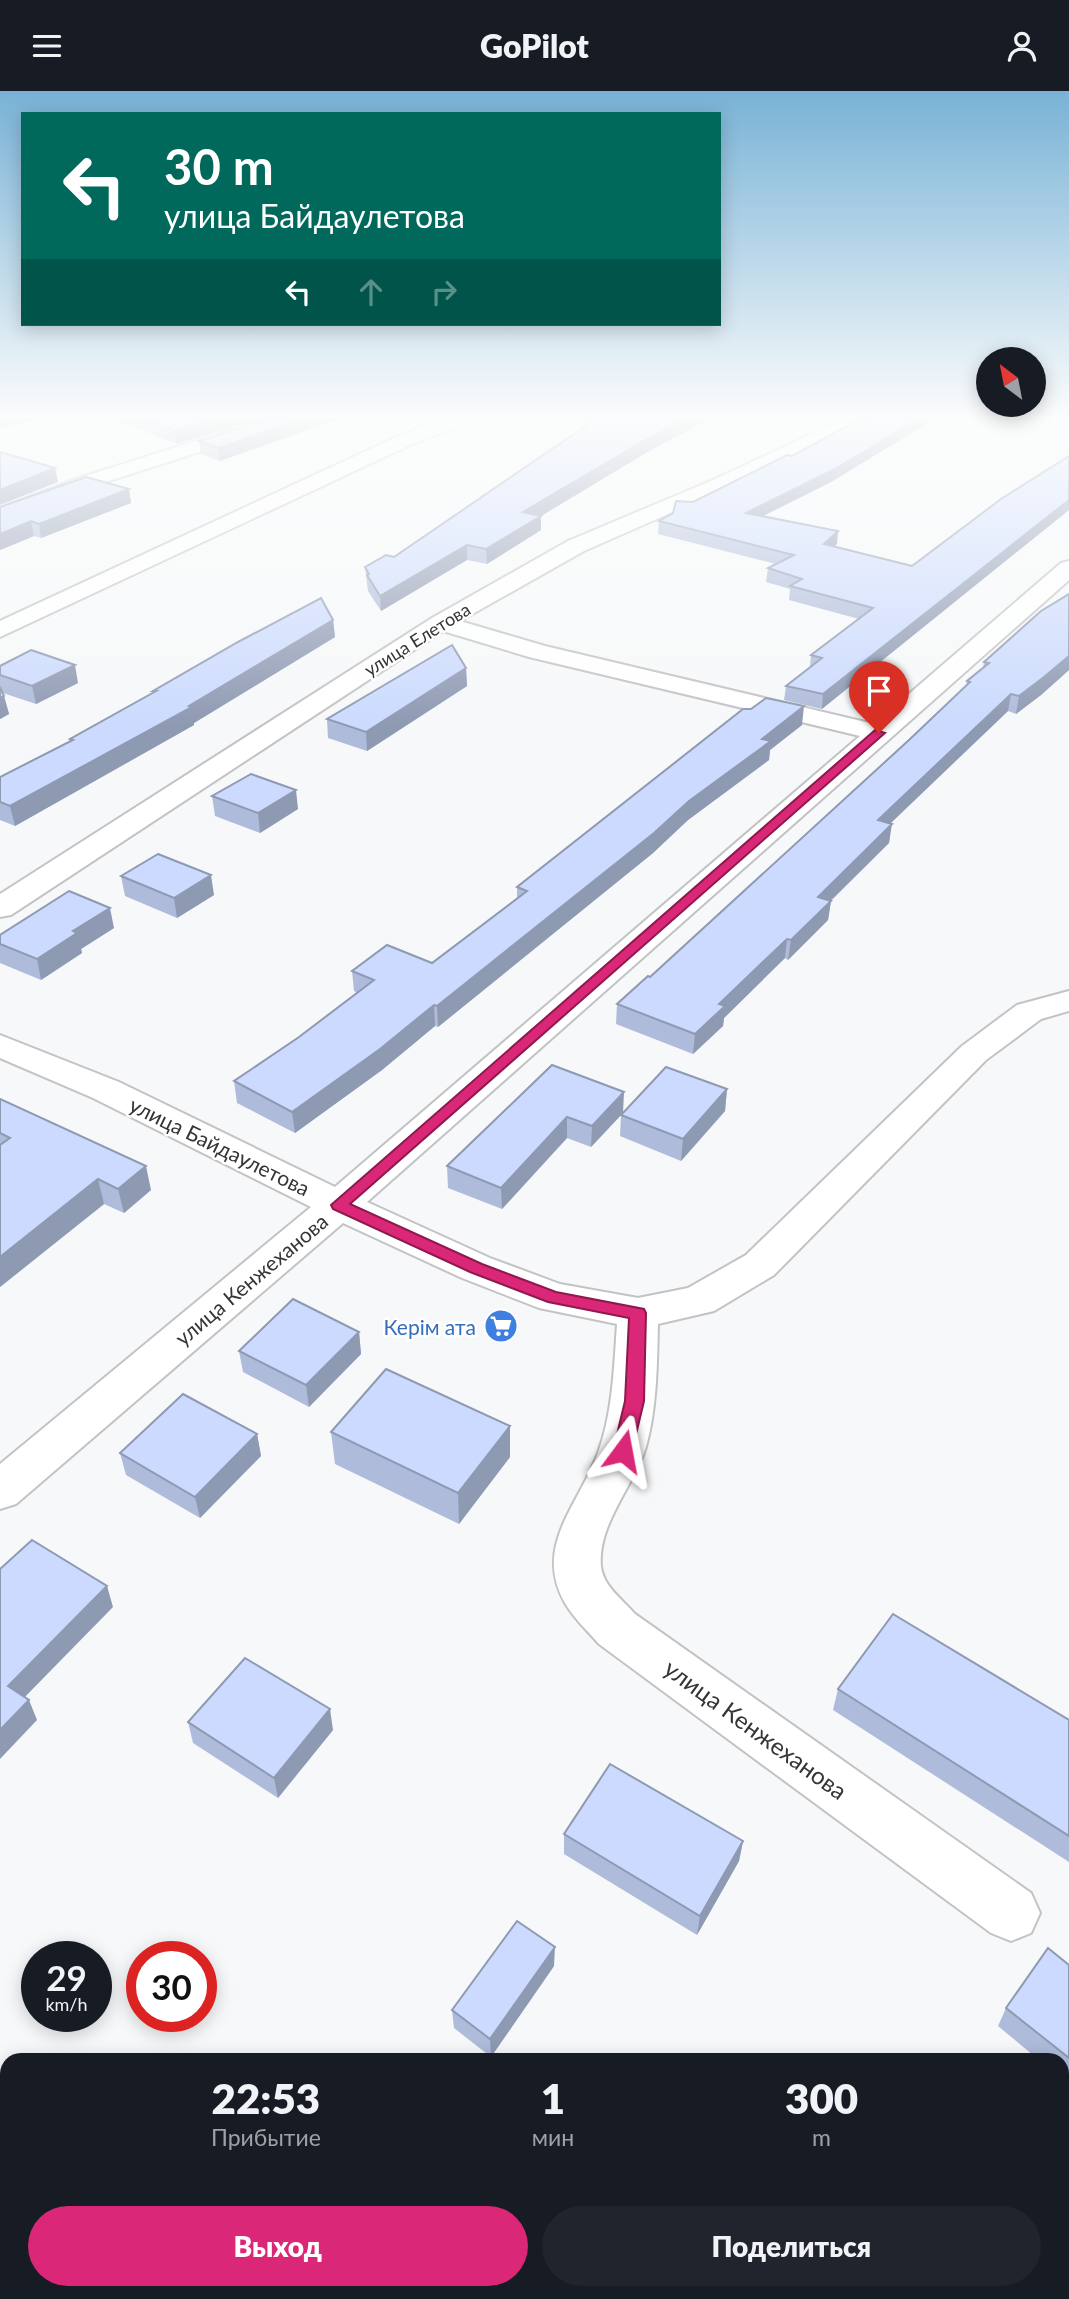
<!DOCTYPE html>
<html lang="ru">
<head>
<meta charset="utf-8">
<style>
	:root { --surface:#171b24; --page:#20242c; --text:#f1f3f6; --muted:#9ea1a6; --accent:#db2777 }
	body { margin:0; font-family:Lato,sans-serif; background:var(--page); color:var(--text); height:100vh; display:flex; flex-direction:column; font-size:26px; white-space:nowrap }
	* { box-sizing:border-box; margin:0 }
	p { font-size:23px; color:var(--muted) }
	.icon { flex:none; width:38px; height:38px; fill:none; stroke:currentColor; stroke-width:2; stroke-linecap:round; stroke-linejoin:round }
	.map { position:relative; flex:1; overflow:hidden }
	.sheet { position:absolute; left:0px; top:1962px; width:1069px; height:247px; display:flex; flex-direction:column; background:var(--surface); border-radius:21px 21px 0 0; box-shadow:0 4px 18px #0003 }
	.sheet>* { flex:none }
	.guide { position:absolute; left:21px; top:21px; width:700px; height:214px; border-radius:0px; box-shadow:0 4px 18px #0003; background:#00695c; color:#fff; overflow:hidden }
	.needle { width:46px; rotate:328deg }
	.tools { position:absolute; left:976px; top:256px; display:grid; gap:14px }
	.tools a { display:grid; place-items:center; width:70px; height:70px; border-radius:50%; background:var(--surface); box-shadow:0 4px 18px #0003; font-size:35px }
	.speed { position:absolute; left:21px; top:1850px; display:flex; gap:14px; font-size:35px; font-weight:700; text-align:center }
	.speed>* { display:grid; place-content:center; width:91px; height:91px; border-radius:50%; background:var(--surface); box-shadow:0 4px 18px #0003; line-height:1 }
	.speed small { font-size:18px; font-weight:400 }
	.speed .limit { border:10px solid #d22; background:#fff; color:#111 }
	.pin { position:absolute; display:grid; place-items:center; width:60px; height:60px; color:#fff; margin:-72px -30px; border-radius:50% 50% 50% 0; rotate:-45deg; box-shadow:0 0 7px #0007 }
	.pin .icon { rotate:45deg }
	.me { position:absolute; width:77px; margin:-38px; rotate:13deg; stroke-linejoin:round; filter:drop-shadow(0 0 5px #0008) }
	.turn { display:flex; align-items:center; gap:24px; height:147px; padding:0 28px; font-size:32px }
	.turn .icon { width:91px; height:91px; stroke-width:2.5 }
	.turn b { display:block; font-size:49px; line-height:60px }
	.lanes { display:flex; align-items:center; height:66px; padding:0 28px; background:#0003; justify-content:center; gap:35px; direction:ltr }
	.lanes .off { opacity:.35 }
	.eta { display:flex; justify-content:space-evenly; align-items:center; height:119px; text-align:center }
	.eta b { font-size:42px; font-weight:800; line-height:49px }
	.cta { display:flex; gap:14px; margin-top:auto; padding:14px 28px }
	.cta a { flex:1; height:80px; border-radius:42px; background:var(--accent); color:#fff; font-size:28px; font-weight:800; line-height:80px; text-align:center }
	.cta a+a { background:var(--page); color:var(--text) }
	header { display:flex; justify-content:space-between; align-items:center; height:91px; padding:0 28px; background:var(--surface); font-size:32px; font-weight:800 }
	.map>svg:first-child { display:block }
</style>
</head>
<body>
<header><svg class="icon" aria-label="menu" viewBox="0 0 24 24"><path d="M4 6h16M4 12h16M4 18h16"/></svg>GoPilot<svg class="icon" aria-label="person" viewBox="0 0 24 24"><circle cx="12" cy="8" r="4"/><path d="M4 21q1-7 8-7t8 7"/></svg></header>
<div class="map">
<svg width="1069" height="2208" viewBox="0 0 1069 2208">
	<rect width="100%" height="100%" fill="#f7f8f9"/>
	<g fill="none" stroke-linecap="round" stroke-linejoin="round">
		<defs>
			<g id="street">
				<polygon points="268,327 295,327 293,331 93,395 0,430 0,417 79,387"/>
				<polygon points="444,327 469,327 467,331 408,355 0,546 0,530 394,347"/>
				<path d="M 846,327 L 870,327 L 868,331 L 727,397 L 584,460 L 460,530 L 545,555 L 874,633 L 1061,472 L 1069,470 L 1069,489 L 367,1111 L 490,1167 L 560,1193 L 638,1207 L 688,1197 L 746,1164 L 962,955 L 1017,914 L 1069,900 L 1069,920 L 1041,928 L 986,969 L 774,1184 L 714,1220 L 658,1233 C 657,1274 657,1316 646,1356 C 634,1395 597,1433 601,1476 C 604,1496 622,1508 635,1523 L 1031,1802 L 1040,1822 L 1031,1842 L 1011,1850 L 991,1842 L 599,1553 C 588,1540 574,1528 565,1512 C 532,1454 581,1412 599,1359 C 613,1319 614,1275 617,1233 L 539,1217 L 462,1187 L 343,1132 L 16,1413 L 0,1418 L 0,1373 L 311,1116 L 93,1007 L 0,967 L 0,944 L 119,991 L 335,1096 L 860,645 L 529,566 L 443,540 L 11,824 L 0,826 L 0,803 L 432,527 L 568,450 L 713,389 Z"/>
			</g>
		</defs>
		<use href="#street" stroke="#c3c3c5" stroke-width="4"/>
		<use href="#street" fill="#fff" fill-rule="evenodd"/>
	</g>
	<g fill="#afbbda">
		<polygon points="110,327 260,327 177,353"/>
		<polygon points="272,327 220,370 201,363 199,350"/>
		<polygon points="862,327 936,327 831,391 763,425 837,453 834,455 912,475 822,618 784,609 786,595 810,576 811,564 859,528 789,509 790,498 766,491 768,477 776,473 658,443 659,430 693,411 792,365"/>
		<polygon points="584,329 644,363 541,425 541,439 487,473 467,469 381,520 368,500 365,476 394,466 583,336"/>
		<polygon points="129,398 131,412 41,447 34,445 0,459 0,416"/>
		<polygon points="1069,503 1069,579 1041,604 1016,623 1008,620 891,732 889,752 831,810 828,829 788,869 785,867 724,927 723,935 693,963 616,933 617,913 650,886 909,649 966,595 967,590 983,577 984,571"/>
		<polygon points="333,529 335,546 194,632 194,634 15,735 0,729 0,686 70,650 70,648 154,602 153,600"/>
		<polygon points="0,575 78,592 36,613 3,602 9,623 0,628"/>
		<polygon points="466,577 467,595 367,660 328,647 327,628"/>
		<polygon points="751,618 802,634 770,659 769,669 688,729 653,762 438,936 435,935 382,979 295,1042 237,1012 234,990 299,946 357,902 354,900 352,880 432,872 517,807 517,796"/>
		<polygon points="212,705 298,718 260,742 215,725"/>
		<polygon points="121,785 214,804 177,827 125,805"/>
		<polygon points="114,837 81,858 82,862 41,889 0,872 0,844"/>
		<polygon points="552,974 623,1022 727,998 725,1020 681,1070 620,1045 621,1024 591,1056 567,1047 502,1118 448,1097 447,1075"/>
		<polygon points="0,1008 151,1099 124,1122 104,1113 0,1196"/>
		<polygon points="359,1241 361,1263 309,1316 243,1281 239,1260"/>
		<polygon points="510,1335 510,1366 459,1433 335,1373 331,1341"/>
		<polygon points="257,1343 261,1365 200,1427 126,1384 120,1362"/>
		<polygon points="838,1598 1069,1629 1069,1771 833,1619"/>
		<polygon points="188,1631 333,1639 278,1707 193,1652"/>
		<polygon points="564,1743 743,1750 739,1770 697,1844 564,1763"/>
		<polygon points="1069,1874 1069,1992 1062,1987 1062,1969 1039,1969 998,1935 1006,1917"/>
		<polygon points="554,1875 491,1966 454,1937 452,1919"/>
	</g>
	<g fill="#8e99b2">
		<polygon points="0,327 41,327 0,337"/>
		<polygon points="217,327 260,327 177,353 175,340"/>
		<polygon points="304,327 341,327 220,370 218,357"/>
		<polygon points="687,327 711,327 644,363 541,425 541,439 487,473 486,458 523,421 645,349"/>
		<polygon points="920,327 936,327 831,391 745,434 746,422"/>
		<polygon points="55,377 58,391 0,414 0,399"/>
		<polygon points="129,398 131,412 41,447 39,433"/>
		<polygon points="1069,409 1069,419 822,618 823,603"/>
		<polygon points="31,430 34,445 0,459 0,443"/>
		<polygon points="838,440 837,453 822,466 824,453"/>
		<polygon points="467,454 467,469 381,520 380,505"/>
		<polygon points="333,529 335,546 194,632 194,634 15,735 10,715 189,615"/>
		<polygon points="1069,565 1069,579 1041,604 1016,623 1019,605"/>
		<polygon points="75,574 78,592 36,613 32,595"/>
		<polygon points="466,577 467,595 367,660 366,641"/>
		<polygon points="1011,603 1008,620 875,747 878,729"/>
		<polygon points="4,605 9,623 0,628 0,607"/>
		<polygon points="804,615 802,634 770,659 769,669 688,729 653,762 438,936 437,915 689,710 762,648"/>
		<polygon points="296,699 298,718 260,742 258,722"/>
		<polygon points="892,733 889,752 828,812 831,810 828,829 788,869 791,849 818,806"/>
		<polygon points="211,784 214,804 177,827 174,807"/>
		<polygon points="110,817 114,837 81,858 82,862 41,889 37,868 73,840"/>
		<polygon points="787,848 785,867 724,927 723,935 693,963 695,943 719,913"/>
		<polygon points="434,914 435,935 382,979 295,1042 292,1021"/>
		<polygon points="727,998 725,1020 681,1070 683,1048"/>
		<polygon points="624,1001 623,1022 591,1056 592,1035"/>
		<polygon points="567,1026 567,1047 502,1118 501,1097"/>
		<polygon points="146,1075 151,1099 124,1122 118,1098"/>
		<polygon points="98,1088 104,1113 0,1196 0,1166"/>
		<polygon points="359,1241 361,1263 309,1316 306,1294"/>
		<polygon points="510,1335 510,1366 459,1433 458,1402"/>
		<polygon points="257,1343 261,1365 200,1427 195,1406"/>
		<polygon points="107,1495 113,1516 16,1615 8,1595"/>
		<polygon points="29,1609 37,1629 0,1668 0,1639"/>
		<polygon points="330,1618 333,1639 278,1707 274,1687"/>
		<polygon points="743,1750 739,1770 697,1844 700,1825"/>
		<polygon points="555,1856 554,1875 491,1966 490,1948"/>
	</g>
	<g fill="#cbdafe" stroke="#8e99b2" stroke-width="2">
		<polygon points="141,327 217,327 175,340"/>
		<polygon points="272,327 304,327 218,357 199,350"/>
		<polygon points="587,327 687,327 645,349 523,421 541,425 486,458 467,454 380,505 367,484 369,483 365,476 386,464 394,466 587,334 584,329"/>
		<polygon points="862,327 920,327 833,379 746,422 838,440 824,453 912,475 1001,408 1069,365 1069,409 823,603 786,595 822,567 811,564 873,517 790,495 802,488 768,477 794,464 659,430 673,422 676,410 693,411 787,364 792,365"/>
		<polygon points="0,361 55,377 0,399"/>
		<polygon points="86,386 129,398 39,433 31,430 0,443 0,416"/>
		<polygon points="1069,503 1069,565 1044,586 1019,605 1011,603 878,729 892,733 818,806 831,810 791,849 787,848 719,913 725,915 695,943 617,913 648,885 650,886 909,649 970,591 967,590 989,572 984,571 1041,520"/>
		<polygon points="321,507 333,529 189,615 192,616 10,715 0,711 0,686 73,649 70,648 156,600 153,600 238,551"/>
		<polygon points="452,554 466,577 366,641 327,628"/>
		<polygon points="31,559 75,574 32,595 0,584 0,575"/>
		<polygon points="0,596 4,605 0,607"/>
		<polygon points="766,607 804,615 762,648 771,650 689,710 654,742 437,915 434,914 380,958 292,1021 234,990 299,946 374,889 352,880 387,854 432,872 527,800 517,796 743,618 751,618"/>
		<polygon points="251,683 296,699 258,722 212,705"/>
		<polygon points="158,763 211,784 174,807 121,785"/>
		<polygon points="69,800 110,817 73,840 77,842 37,868 0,853 0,844"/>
		<polygon points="552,974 624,1001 592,1035 567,1026 501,1097 447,1075"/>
		<polygon points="666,976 727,998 683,1048 621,1024"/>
		<polygon points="0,1008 146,1075 118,1098 98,1088 0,1166 0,1054 10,1047 0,1042"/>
		<polygon points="293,1208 359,1241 306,1294 239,1260"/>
		<polygon points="386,1278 510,1335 458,1402 331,1341"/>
		<polygon points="183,1303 257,1343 195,1406 120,1362"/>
		<polygon points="32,1449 107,1495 8,1595 29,1609 0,1639 0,1478"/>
		<polygon points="893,1523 1069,1629 1069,1745 838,1598"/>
		<polygon points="245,1567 330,1618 274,1687 188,1631"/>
		<polygon points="610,1673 743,1750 700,1825 564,1743"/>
		<polygon points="517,1830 555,1856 490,1948 452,1919"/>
		<polygon points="1048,1857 1069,1874 1069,1967 1006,1917"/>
	</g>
	<linearGradient id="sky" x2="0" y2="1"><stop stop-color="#78b2d6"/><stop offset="0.51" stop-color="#fbfcfc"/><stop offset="1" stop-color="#fbfcfc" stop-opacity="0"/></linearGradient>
	<rect width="1069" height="636" fill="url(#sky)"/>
	<polygon fill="#db2777" stroke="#8e194d" stroke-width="2" points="875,639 885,642 350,1113 482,1173 556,1201 644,1218 646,1222 644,1310 632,1360 629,1365 623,1367 616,1365 613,1360 625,1310 629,1227 548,1211 470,1181 333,1118 331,1114"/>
	<defs>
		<symbol id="supermarket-disc" viewBox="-11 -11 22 22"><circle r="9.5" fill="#3f7fe0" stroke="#fff"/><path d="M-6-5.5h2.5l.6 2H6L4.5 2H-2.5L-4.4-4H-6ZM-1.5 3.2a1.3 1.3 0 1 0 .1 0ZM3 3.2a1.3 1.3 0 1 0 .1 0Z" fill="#fff"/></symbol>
	</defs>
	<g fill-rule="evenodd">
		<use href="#supermarket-disc" x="482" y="1216" width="38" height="38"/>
	</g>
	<g text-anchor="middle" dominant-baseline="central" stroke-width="5" stroke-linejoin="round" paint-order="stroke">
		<g font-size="18" fill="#353536" stroke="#fff">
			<text transform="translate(417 548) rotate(-32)">улица Елетова</text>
		</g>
		<g font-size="21" fill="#353536" stroke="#fff">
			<text transform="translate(220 1055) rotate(26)">улица Байдаулетова</text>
			<text transform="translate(251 1188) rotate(-40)">улица Кенжеханова</text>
		</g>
		<g font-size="21" fill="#366cbe" stroke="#fff" text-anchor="end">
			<text x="476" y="1235">Керім ата</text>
		</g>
		<g font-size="24" fill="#353536" stroke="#fff">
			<text transform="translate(756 1638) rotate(36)">улица Кенжеханова</text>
		</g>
	</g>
</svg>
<div class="tools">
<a><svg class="needle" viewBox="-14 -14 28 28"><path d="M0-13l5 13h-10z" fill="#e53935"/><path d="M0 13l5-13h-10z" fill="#9ea1a6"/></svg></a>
</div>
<div class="speed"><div>29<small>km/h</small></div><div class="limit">30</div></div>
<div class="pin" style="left:879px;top:642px;background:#d93025"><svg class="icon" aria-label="arrive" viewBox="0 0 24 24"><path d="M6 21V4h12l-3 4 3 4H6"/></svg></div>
<svg class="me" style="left:623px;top:1360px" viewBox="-20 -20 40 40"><path d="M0-17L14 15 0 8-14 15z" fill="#db2777" stroke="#fff" stroke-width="4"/></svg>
<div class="guide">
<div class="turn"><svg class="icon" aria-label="left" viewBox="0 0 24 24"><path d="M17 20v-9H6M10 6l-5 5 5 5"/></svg><div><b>30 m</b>улица Байдаулетова</div></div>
<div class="lanes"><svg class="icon" aria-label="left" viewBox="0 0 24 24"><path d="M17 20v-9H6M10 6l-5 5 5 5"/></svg><svg class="icon off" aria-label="ahead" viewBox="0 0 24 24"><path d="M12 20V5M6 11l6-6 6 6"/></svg><svg class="icon off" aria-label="right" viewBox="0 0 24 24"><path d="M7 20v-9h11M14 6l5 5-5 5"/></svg></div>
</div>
<section class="sheet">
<div class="eta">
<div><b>22:53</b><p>Прибытие</p></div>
<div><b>1</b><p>мин</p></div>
<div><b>300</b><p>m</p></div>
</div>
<div class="cta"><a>Выход</a><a>Поделиться</a></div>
</section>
</div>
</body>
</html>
